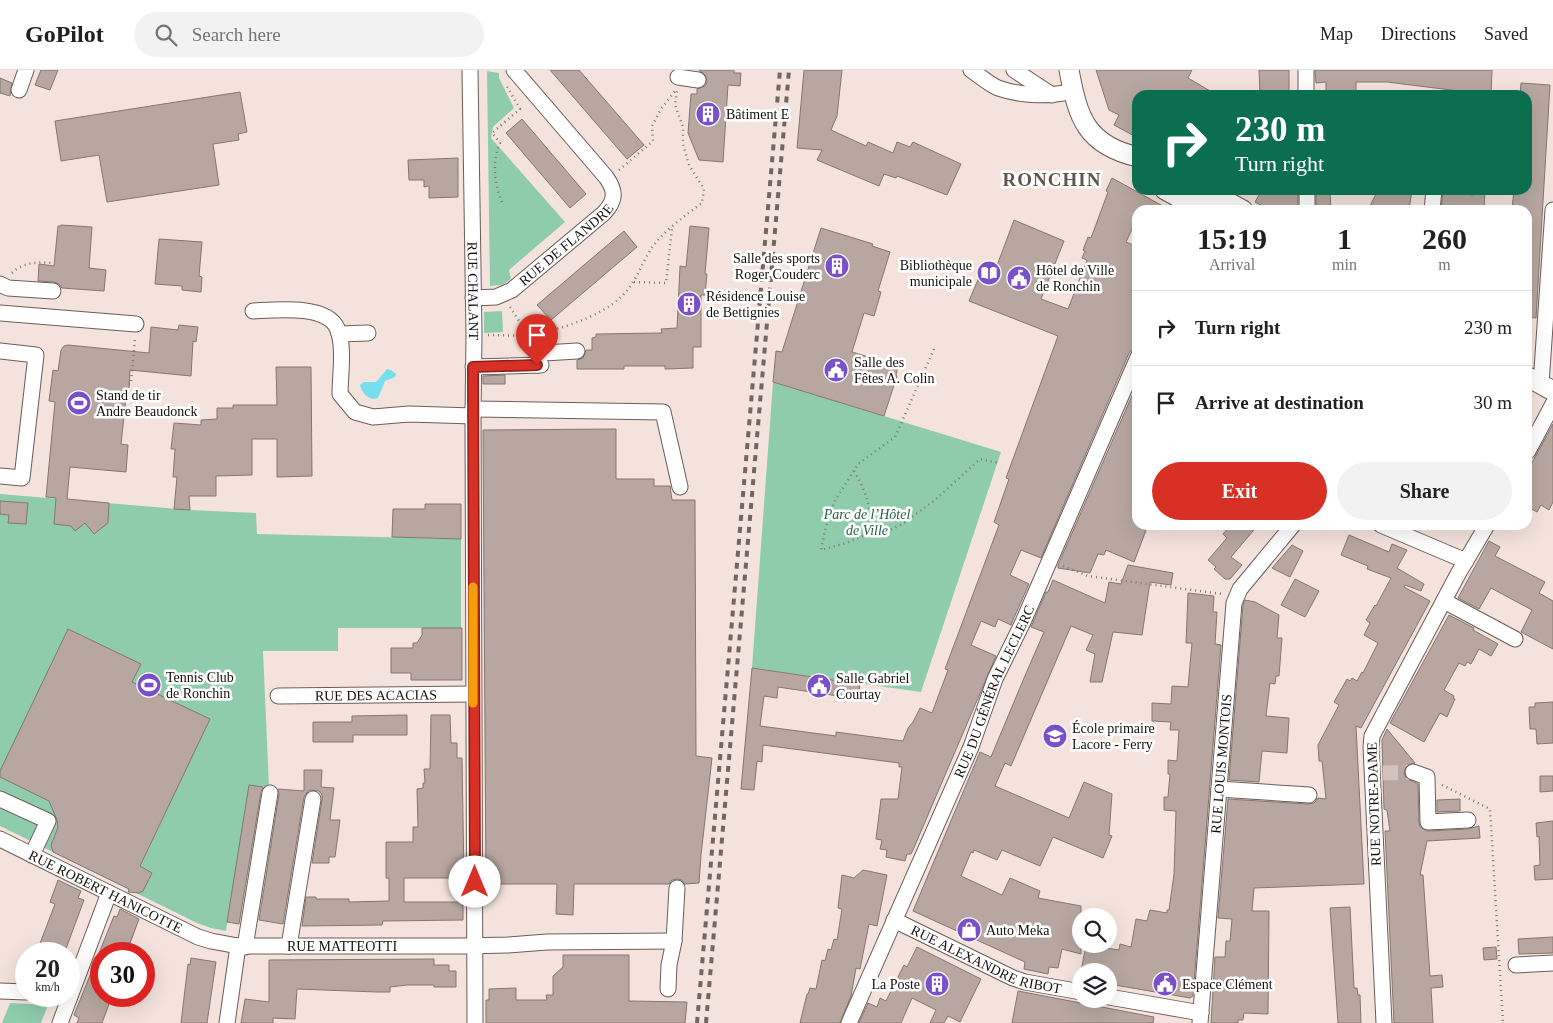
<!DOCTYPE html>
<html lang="en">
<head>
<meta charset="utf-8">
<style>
	:root { --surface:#fff; --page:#f2f2f2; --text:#202124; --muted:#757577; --line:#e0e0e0; --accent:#d93025 }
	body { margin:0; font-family:"Times New Roman",serif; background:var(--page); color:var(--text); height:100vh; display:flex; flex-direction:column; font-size:19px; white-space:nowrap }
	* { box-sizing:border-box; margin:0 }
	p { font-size:16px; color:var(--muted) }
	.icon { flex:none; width:28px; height:28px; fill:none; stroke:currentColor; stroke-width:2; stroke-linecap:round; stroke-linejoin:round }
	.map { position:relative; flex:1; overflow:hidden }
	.sheet { position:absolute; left:1132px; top:135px; width:400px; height:325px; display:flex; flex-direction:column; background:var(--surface); border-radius:15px; box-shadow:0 5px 20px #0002 }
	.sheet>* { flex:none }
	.banner { position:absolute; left:1132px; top:20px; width:400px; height:105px; border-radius:15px; box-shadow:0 5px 20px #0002; background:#0b6e4f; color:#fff; overflow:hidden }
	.controls { position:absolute; left:1072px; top:838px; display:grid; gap:10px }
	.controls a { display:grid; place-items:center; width:45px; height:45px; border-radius:50%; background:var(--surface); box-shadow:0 5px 20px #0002; font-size:25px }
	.speed { position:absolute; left:15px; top:872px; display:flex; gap:10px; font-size:25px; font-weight:700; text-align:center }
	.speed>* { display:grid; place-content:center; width:65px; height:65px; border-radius:50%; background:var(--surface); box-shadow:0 5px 20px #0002; line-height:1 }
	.speed small { font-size:12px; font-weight:400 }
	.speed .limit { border:8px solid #d22; background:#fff; color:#111 }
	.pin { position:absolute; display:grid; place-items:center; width:42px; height:42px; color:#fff; margin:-51px -21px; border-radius:50% 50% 50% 0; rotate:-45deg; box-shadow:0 0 5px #0007 }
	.pin .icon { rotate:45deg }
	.me { position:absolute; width:55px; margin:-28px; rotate:0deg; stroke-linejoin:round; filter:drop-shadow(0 0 4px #0008) }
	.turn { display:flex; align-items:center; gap:18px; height:105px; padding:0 20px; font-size:22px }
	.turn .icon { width:65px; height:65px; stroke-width:2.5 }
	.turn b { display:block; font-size:35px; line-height:42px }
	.eta { display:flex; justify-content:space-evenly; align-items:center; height:85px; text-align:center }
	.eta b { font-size:30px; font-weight:800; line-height:35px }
	.button { display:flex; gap:10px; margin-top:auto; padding:10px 20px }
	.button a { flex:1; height:58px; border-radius:30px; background:var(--accent); color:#fff; font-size:20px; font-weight:800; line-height:58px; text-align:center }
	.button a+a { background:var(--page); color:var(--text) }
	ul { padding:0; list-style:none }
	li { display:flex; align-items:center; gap:15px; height:75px; padding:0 20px; border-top:1px solid var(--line) }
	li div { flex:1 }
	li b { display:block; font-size:19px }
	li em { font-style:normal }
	header { display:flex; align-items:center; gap:30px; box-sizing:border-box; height:70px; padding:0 25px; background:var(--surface); border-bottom:1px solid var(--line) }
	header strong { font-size:24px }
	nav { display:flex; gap:28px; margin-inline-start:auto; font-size:18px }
	.search { width:350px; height:45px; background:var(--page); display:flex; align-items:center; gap:12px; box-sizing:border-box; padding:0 18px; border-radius:28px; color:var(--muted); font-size:19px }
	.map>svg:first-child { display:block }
</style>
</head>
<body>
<header>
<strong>GoPilot</strong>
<div class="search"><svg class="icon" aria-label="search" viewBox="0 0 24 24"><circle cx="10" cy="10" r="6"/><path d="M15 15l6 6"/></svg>Search here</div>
<nav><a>Map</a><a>Directions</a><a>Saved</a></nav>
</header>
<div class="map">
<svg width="1553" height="953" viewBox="0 0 1553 953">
	<rect width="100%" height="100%" fill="#f4e3dc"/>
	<g fill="#8fccac">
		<polygon points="487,1 499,3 499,8 514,38 493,57 491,68 565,152 509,200 511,209 502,215 490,216"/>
		<polygon points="502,241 503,262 484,263 484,242"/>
		<polygon points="773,312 1001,382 921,622 752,598"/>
		<polygon points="0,424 190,440 256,443 257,464 461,469 461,558 338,558 338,581 263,581 269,717 249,716 226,861 211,858 197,853 0,756"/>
		<polygon points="10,933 48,935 41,953 2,953"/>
	</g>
	<path fill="#75dfef" d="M 387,299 L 391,300 L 396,304 L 395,307 L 385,311 L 378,328 L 372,329 C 366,327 361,321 360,315 L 364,312 L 376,312 Z"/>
	<g fill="#b7a7a0" stroke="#857670">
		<polygon points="41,0 58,0 50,20 35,15"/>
		<polygon points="550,0 579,0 644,75 627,89"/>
		<polygon points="699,0 734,0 734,3 741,3 740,16 728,15 723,92 699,90 688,63 691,24 697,24 697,19 705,16 707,12 706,6"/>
		<polygon points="804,0 842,0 837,46 831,60 866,76 868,72 893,83 897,72 910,77 913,72 961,94 947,125 897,106 896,108 884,104 879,116 817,90 822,80 797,78"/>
		<polygon points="1096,0 1192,0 1188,8 1217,25 1138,25 1138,68 1114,55 1119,45 1109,40"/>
		<polygon points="1259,0 1289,0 1289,25 1260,25"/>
		<polygon points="1315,0 1492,0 1491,25 1387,12 1356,12 1356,25 1326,25 1326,12 1316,13"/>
		<polygon points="0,8 12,13 10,26 0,23"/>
		<polygon points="1521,13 1550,15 1536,248 1528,247 1528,140 1512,140 1514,120 1528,120 1528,25 1520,25"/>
		<polygon points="240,22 247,62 238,64 239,70 213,74 219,115 107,132 99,85 61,91 55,51"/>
		<polygon points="522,49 586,124 570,138 506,63"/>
		<polygon points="458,88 458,127 429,128 429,116 424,117 424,110 409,110 408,90"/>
		<polygon points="1112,108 1170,140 1138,140 1138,146 1126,172 1138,177 1138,278 1133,279 1129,283 1041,488 1021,480 1010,505 1029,514 1013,550 1011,555 998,549 995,557 981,551 971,575 996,586 913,780 911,784 907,784 905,791 886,787 887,780 880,779 882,770 876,769 881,729 898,729 902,697 899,697 899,693 763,675 762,692 757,691 754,720 741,719 752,598 860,614 858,629 778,617 777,628 764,626 760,656 836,666 836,662 903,671 908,658 913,652 920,638 932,643 948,600 945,599 999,455 994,452 1009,409 1006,408 1058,266 969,231 980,205 992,209 1014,150 1064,171 1041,229 1068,239 1087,190 1082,188 1085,181 1083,180 1088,167 1091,168 1108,122 1106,121"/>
		<polygon points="1262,120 1298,120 1298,140 1269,140 1255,132"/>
		<polygon points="1316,120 1330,120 1331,140 1316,140"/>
		<polygon points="1378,120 1412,120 1409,140 1368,140"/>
		<polygon points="1473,120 1485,120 1484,140 1441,140 1443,121 1473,125"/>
		<polygon points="61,155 92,157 89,198 106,200 104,221 62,218 59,214 54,212 38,211 39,194 54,196 58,156 61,156"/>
		<polygon points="690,156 709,158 705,204 707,204 705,225 701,225 701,277 693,277 693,298 665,299 665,296 624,296 624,299 577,299 577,290 583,288 586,280 592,280 592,268 596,267 596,264 662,263 661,259 677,258 680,196 686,197"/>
		<polygon points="821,158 873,174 872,176 890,182 878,221 881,222 874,246 864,243 852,282 898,296 896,305 897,306 884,346 773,312 776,281 782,282"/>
		<polygon points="624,161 637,177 551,250 537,235"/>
		<polygon points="159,169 202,172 199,206 202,207 201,222 182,220 182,216 155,214"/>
		<polygon points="179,255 198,257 196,272 193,271 191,306 130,300 129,318 127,318 121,374 128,375 126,402 70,397 67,429 109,433 108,453 94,464 85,453 75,461 71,456 54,454 56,428 46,427 55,332 49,331 53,300 58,301 61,280 64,276 68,275 149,283 151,257 178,260"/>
		<polygon points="276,297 311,297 312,406 277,407 277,369 252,369 252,405 216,406 216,426 189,426 190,440 174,439 177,407 173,407 175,379 171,379 174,353 201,355 201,350 217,349 217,338 233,338 233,335 277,335"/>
		<polygon points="505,305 505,314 483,314 483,306"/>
		<polygon points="1138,312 1138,455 1148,455 1134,492 1106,480 1104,485 1098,484 1090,503 1058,498 1058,495"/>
		<polygon points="1553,354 1553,432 1549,440 1541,435 1537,442 1528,437 1528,400"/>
		<polygon points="616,359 616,409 654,409 654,416 670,416 672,430 695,430 696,686 712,688 701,785 699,813 685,814 682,810 677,809 672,810 669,814 574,814 573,845 556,844 557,814 486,814 483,360"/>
		<polygon points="0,431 28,433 26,454 8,453 9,445 0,444"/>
		<polygon points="425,434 461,434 461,469 392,467 393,439 425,439"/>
		<polygon points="1231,455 1258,455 1231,487 1242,495 1230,509 1225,509 1214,499 1216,497 1208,490 1227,468 1223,464"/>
		<polygon points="1349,465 1389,482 1392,474 1407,480 1397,498 1424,514 1421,521 1405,515 1404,517 1430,531 1361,658 1356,656 1364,814 1254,818 1252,841 1269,841 1268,944 1244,943 1243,950 1238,950 1238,953 1211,953 1215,887 1225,887 1226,871 1230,871 1232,849 1218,848 1228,729 1308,734 1314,733 1318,728 1326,729 1322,691 1319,691 1318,675 1339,635 1334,632 1347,609 1350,611 1352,608 1357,611 1362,602 1363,603 1378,573 1364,565 1370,553 1366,550 1375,535 1376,536 1391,508 1367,499 1368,496 1341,485"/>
		<polygon points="1489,471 1500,477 1495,486 1545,512 1539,523 1553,531 1553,579 1521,562 1532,540 1491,518 1479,539 1458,528"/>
		<polygon points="1292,475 1303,481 1290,507 1272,498"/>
		<polygon points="1128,495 1173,503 1171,515 1150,512 1142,565 1113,562 1102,612 1090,612 1095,584 1086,580 1093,565 1071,556 1011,696 1005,693 995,716 1069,748 1084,712 1112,724 1109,765 1112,766 1103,788 1053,767 1040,796 1002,780 997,790 974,780 973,783 971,782 961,806 1002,825 1010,808 1040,821 1038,828 1081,836 1081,884 1062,879 1058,898 1049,897 1048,904 1024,899 1025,892 913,841 980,682 991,687 1024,608 1044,562 1031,557 1046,522 1048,522 1053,510 1105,533 1109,512 1121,514"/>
		<polygon points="1295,509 1319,521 1305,547 1281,535"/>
		<polygon points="1188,523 1214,526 1213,542 1217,542 1215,574 1221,575 1193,926 1190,928 1109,914 1109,901 1081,901 1086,875 1119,880 1120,874 1131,877 1136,849 1147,851 1150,840 1167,843 1167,840 1169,840 1174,804 1176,741 1164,740 1164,727 1168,727 1170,704 1168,704 1168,690 1177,691 1179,660 1170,660 1171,652 1152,651 1152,633 1171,634 1172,616 1188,617 1192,573 1186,573"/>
		<polygon points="1245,530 1255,532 1279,545 1277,568 1282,568 1279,606 1276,606 1275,614 1270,613 1266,646 1289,648 1287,683 1262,681 1259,712 1229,710 1243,535"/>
		<polygon points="1449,545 1474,558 1473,560 1498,574 1491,586 1479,579 1471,594 1467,592 1465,596 1459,593 1444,620 1454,626 1453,628 1455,629 1447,647 1440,643 1424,672 1390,653"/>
		<polygon points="422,558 462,558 462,610 411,610 411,603 391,603 391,578 413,578 413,573 417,573 422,565"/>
		<polygon points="68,559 141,594 132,612 210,649 140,796 152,803 143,821 139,823 128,822 129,819 53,782 51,775 58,757 57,750 49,731 0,707 0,701"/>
		<polygon points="1553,632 1553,673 1537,674 1536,659 1530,659 1529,637 1535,637 1535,633"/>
		<polygon points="407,645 407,665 353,665 353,672 313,672 313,652 352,652 352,646"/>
		<polygon points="431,645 450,645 451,673 457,673 457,688 462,688 464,808 404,808 404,832 463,832 463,850 383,851 382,855 302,856 306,827 316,827 316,829 349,829 349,832 389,831 389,808 386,808 386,772 413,772 413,757 418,757 417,719 423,718 423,713 425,713 424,699 430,699"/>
		<polygon points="1387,659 1415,693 1407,695 1404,703 1406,708 1418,714 1419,752 1420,757 1428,761 1468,759 1479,756 1480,768 1427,771 1420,805 1423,805 1430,906 1442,905 1443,917 1431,918 1433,953 1394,953 1385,761 1390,761 1387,740 1384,739 1382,670"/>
		<polygon points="304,700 322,700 321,717 334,718 330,750 340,750 335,787 329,787 329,793 312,793 322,730 322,725 319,721 309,720 304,727 283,854 259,850 279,724 278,719 304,721"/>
		<polygon points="1540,706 1553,706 1553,721 1540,722"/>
		<polygon points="249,715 263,717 261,722 239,854 227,852"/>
		<polygon points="1460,729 1460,741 1437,742 1437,730"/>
		<polygon points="1553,751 1553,809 1535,810 1534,796 1540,795 1539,766 1537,767 1536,753"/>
		<polygon points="863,800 887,805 877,856 869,854 860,899 856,898 851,926 840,953 800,953 807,924 808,924 810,918 816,919 822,890 825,891 828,879 831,880 834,869 837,870 842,839 838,838 842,805 854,808"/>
		<polygon points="58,810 81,821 78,828 84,830 64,884 36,884 55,834 50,832"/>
		<polygon points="1350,837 1354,918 1357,918 1358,925 1360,925 1361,953 1338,953 1330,838"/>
		<polygon points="120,839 139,849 126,884 101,884 101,926 112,926 102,953 77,953 79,948 74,945 114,846 117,847"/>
		<polygon points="1553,867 1553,883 1519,884 1518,869"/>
		<polygon points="917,877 981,909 960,952 948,946 944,953 930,953 936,940 912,928 901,953 859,953 868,933 877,937 880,928 886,931 904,895 907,897"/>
		<polygon points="1496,877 1497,889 1484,890 1483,878"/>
		<polygon points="563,885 629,885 629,931 687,932 685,953 486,953 486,930 489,930 489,919 516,918 516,930 547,930 546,925 553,925 553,906 563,897"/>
		<polygon points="191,888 216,892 207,953 181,953 188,894 190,895"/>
		<polygon points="434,889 434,895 449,895 449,901 456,901 456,917 434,917 434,915 407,915 390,917 390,922 377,922 297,919 295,949 273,948 273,953 241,953 245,929 269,932 269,890"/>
		<polygon points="1018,921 1154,947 1153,953 1012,953"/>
	</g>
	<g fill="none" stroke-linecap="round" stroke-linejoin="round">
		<polyline stroke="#d2c3bd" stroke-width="15" stroke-dasharray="15 8" stroke-linecap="butt" points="1383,703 1413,702"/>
		<defs>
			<g id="minor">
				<path id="s1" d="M 470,0 L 474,265 L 473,346 L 475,953"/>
				<path d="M 971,0 C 980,6 989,14 998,18 C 1021,26 1050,27 1073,21"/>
				<polyline points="1014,0 1052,25"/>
				<polyline points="1306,0 1306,25"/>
				<polyline points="678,7 698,10"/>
				<polyline points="19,20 26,0"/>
				<polyline points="1187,120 1218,137"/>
				<polyline points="1307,120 1307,140"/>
				<polyline points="1432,140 1434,120"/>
				<polyline points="0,214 8,218 53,221"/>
				<path id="s2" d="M 473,228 L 496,227 L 512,220 L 604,143 C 616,130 616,121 606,107 L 514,0"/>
				<path d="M 253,241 C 274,240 326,234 337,258 C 345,275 340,306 340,324 L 355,342 L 373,347 L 409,344 L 473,346"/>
				<polyline points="0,243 136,254"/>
				<polyline points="339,264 368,263"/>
				<polyline points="0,281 36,285 22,408 0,406"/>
				<polyline points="537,295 539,288 544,283 577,281"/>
				<polyline points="473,297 541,295"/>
				<polyline points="1541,314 1553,140"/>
				<polyline points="473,339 663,342 680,417"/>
				<polyline points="1528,381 1553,334"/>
				<polyline points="1381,455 1466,491"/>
				<polyline points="1444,531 1515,569"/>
				<path id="s3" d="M 278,626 L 473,624"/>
				<polyline points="1413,702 1427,707 1428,752 1468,750"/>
				<polyline points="1219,719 1309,725"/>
				<polyline points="0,729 48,751 32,785"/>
				<path id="s4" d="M 0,769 L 198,867 L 211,871 L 238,876 L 462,876 L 508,875 L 547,872 L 674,871"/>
				<path id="s5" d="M 894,850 L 1013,908 L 1025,912 L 1081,922"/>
				<polyline points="289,876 313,729"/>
				<polyline points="245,877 270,723"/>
				<polyline points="1516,895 1553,893"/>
				<polyline points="668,919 669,895 674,871 677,818"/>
				<polyline points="0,921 26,922"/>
				<polyline points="1109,927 1201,943"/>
				<polyline points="60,953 109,823"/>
				<polyline points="227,953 238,876"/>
				<path id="s6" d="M 849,953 L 971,677 L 995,609 L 1023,552 L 1138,287"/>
				<path id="s7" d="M 1200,953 L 1234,533 L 1240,519 L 1293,455"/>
				<polyline points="1384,953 1371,677 1372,666 1458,504 1487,455"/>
			</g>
			<g id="major">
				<path d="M 1069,0 C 1078,48 1086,75 1138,87"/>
				<polyline points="1165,120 1202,140"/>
				<polyline points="1206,120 1243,140"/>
				<polyline points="1528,307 1553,321"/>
			</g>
		</defs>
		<use href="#minor" stroke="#6b5d57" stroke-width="17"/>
		<use href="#major" stroke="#6b5d57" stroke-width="21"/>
		<g stroke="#827772" stroke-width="2.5" stroke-dasharray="1 4" stroke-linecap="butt">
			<polyline points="619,100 653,71 652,56 661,39 675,21"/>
			<path d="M 502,132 C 494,114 492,91 500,73 L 492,63 L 520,39 L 506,15"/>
			<path d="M 12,203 C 23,192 37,192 52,193"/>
			<polyline points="634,212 666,213 672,158"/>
			<polyline points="510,237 528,265"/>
			<path d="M 488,265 C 501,265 514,266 526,265 C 553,263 602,246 621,227 C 635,214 641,195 651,179 C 661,163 687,144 702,133 L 704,119 L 689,95 L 683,74 L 683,57 L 675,35 L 677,20"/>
			<polyline points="934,279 895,367 858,394 834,432 826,456 821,480 846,473 868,464 887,461 901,455 935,430 980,389 999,393"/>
			<polyline points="129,314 131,314 135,268"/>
			<path d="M 854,401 C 867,423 871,438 872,463"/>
			<polyline points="1063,496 1088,506 1222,524"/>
			<polyline points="1442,715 1490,739 1503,953"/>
		</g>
		<use href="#minor" stroke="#fff" stroke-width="15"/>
		<use href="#major" stroke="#fff" stroke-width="19"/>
		<g stroke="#716762" stroke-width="4" stroke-dasharray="6 6" stroke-linecap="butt">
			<polyline points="697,953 780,0"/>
			<polyline points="706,953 789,0"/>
		</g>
	</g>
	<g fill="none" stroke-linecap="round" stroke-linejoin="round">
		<defs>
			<polyline id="route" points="475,812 473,297 537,295"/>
		</defs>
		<use href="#route" stroke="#8d1f18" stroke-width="12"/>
		<use href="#route" stroke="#d93025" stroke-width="9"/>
		<polyline stroke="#f59e0b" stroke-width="9" points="473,517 473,633"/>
	</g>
	<defs>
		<symbol id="building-disc" viewBox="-11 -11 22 22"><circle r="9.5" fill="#7950c9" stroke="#fff"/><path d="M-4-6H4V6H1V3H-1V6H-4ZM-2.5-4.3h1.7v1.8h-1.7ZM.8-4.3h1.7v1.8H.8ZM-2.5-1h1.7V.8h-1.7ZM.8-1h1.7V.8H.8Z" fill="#fff"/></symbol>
		<symbol id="library-disc" viewBox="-11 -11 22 22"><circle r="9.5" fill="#7950c9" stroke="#fff"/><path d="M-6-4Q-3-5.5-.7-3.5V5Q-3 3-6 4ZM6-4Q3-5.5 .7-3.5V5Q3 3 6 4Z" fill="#fff"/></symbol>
		<symbol id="civic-disc" viewBox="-11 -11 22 22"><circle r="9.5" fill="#7950c9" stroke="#fff"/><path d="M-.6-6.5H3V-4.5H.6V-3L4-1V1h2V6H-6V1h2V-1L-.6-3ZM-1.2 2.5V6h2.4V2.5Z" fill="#fff"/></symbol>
		<symbol id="stadium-disc" viewBox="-11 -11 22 22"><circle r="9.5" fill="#7950c9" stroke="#fff"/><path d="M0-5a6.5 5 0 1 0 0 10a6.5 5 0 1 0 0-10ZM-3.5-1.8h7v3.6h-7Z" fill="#fff"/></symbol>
		<symbol id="school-disc" viewBox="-11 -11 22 22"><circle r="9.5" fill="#7950c9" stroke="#fff"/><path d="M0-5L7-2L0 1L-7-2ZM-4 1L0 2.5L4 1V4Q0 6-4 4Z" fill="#fff"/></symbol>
		<symbol id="shop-disc" viewBox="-11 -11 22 22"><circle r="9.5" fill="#7950c9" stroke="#fff"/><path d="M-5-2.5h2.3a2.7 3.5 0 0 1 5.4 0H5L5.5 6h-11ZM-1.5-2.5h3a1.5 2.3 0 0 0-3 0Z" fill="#fff"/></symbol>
	</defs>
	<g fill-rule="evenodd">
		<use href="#building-disc" x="694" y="30" width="28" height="28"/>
		<use href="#building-disc" x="823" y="182" width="28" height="28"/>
		<use href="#library-disc" x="975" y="189" width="28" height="28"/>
		<use href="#civic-disc" x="1005" y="194" width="28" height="28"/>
		<use href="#building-disc" x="675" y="220" width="28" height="28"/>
		<use href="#civic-disc" x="822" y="286" width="28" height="28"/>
		<use href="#stadium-disc" x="65" y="319" width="28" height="28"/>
		<use href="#stadium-disc" x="135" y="601" width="28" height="28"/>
		<use href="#civic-disc" x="805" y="602" width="28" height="28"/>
		<use href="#school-disc" x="1041" y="652" width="28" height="28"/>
		<use href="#shop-disc" x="955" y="846" width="28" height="28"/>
		<use href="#building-disc" x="923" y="900" width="28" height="28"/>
		<use href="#civic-disc" x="1151" y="900" width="28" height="28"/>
	</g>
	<g text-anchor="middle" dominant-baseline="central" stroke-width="5" stroke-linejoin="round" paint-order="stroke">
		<g font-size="14" fill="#140f0c" stroke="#fff" text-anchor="start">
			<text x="726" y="44">Bâtiment E</text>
			<text x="820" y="188" text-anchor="end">Salle des sports<tspan x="820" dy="16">Roger Couderc</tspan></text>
			<text x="972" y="195" text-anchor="end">Bibliothèque<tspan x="972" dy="16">municipale</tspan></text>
			<text x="1036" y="200">Hôtel de Ville<tspan x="1036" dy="16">de Ronchin</tspan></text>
			<text x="706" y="226">Résidence Louise<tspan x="706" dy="16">de Bettignies</tspan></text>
			<text x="854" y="292">Salle des<tspan x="854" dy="16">Fêtes A. Colin</tspan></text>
			<text x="96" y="325">Stand de tir<tspan x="96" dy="16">Andre Beaudonck</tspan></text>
			<text x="166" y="607">Tennis Club<tspan x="166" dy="16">de Ronchin</tspan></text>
			<text x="836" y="608">Salle Gabriel<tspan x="836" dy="16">Courtay</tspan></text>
			<text x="1072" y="658">École primaire<tspan x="1072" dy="16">Lacore - Ferry</tspan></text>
			<text x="986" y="860">Auto Meka</text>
			<text x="920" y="914" text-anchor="end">La Poste</text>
			<text x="1182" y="914">Espace Clément</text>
		</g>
		<g font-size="14" fill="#140f0c" stroke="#fff">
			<text stroke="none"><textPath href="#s2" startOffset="111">RUE DE FLANDRE</textPath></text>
			<text stroke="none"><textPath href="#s1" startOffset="221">RUE CHALANT</textPath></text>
			<text stroke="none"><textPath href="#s6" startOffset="362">RUE DU GÉNÉRAL LECLERC</textPath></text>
			<text stroke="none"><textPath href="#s3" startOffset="98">RUE DES ACACIAS</textPath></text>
			<text stroke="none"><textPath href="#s7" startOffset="260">RUE LOUIS MONTOIS</textPath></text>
			<text transform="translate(1374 734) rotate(-92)">RUE NOTRE-DAME</text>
			<text stroke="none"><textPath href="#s4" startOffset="118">RUE ROBERT HANICOTTE</textPath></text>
			<text stroke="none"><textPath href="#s4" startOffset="366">RUE MATTEOTTI</textPath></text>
			<text stroke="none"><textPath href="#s5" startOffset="101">RUE ALEXANDRE RIBOT</textPath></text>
		</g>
		<g font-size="14" font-style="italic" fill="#236045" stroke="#fff">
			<text x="867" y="444">Parc de l’Hôtel<tspan x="867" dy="16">de Ville</tspan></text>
		</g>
		<g font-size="19" font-weight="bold" letter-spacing="1" fill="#62544e" stroke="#fff">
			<text x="1052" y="109">RONCHIN</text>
		</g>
	</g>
</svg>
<div class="controls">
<a><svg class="icon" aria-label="search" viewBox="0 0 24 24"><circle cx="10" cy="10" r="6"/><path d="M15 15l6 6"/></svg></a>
<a><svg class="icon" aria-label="layers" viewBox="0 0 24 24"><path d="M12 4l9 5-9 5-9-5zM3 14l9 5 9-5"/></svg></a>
</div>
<div class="speed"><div>20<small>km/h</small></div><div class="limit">30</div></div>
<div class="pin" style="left:537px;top:295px;background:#d93025"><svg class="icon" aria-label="arrive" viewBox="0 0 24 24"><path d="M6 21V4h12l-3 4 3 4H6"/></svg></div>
<svg class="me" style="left:475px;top:812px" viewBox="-20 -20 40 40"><circle r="19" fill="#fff"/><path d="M0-13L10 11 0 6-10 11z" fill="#d93025"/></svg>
<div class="banner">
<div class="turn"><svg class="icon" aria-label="right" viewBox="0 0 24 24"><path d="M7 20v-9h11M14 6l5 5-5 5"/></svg><div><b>230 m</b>Turn right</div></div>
</div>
<section class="sheet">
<div class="eta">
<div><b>15:19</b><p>Arrival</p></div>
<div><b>1</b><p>min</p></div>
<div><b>260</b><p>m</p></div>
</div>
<ul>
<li><svg class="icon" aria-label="right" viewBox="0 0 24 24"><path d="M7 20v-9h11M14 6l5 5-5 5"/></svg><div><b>Turn right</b></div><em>230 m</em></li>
<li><svg class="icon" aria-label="arrive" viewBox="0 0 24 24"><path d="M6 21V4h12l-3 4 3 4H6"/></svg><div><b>Arrive at destination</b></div><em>30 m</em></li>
</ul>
<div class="button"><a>Exit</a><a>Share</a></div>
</section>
</div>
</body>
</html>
